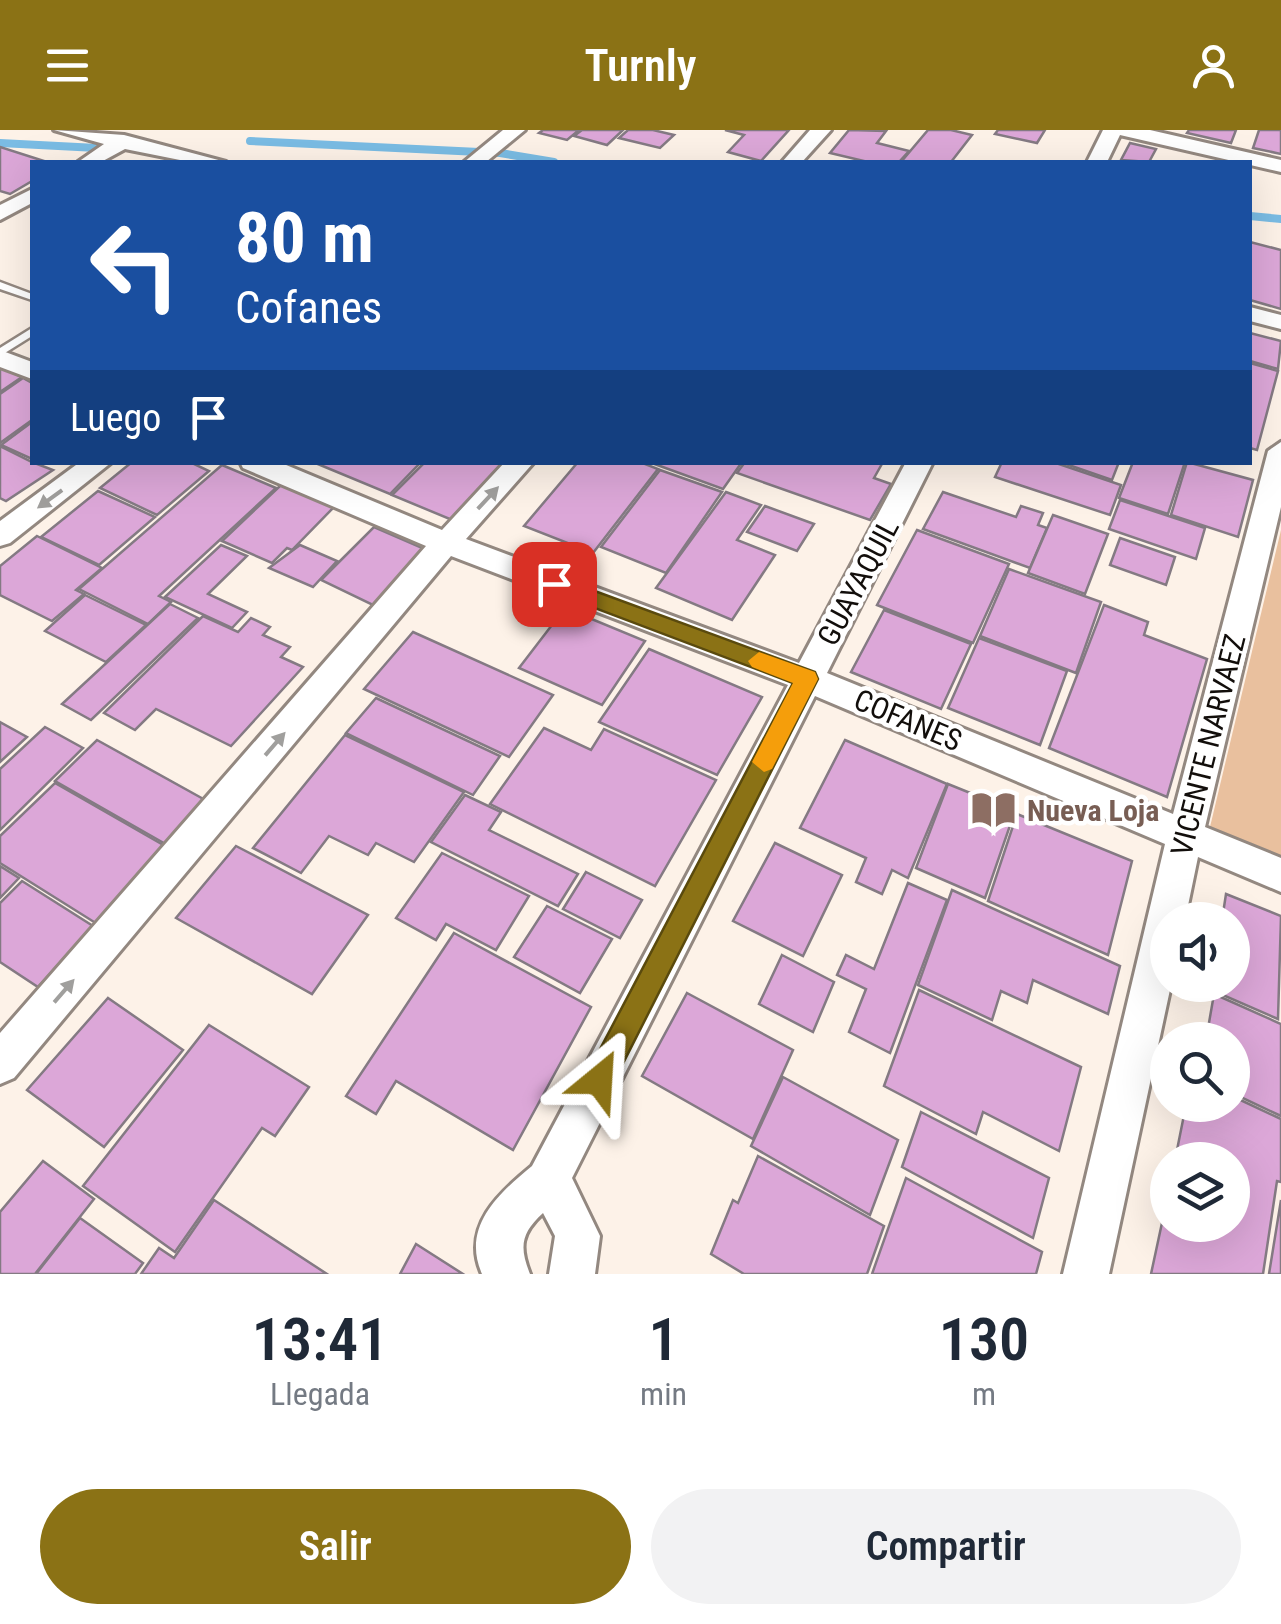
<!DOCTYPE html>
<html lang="es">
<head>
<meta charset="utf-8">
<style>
	:root { --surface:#fff; --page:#f2f2f3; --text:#1f2937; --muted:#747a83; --accent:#8b7215 }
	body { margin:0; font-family:"Roboto Condensed",sans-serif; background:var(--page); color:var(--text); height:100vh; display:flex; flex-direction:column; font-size:38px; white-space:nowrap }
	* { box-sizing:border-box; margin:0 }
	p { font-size:32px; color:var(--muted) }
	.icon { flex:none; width:55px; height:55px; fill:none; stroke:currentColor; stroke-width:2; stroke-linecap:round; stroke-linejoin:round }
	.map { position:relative; height:1144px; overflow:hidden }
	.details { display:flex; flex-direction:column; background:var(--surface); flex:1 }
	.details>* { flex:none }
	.hud { position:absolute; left:30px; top:30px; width:1222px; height:305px; border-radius:0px; box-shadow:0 10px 40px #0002; background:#1a4fa0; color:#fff; overflow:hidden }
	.buttons { position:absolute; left:1150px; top:772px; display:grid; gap:20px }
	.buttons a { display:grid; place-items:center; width:100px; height:100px; border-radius:50%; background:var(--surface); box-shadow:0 10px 40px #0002; font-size:50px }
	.pin { position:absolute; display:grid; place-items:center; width:85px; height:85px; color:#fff; margin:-42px; border-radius:20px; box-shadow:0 5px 15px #0006 }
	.me { position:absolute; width:110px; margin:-55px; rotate:27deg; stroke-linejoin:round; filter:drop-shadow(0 0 8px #0008) }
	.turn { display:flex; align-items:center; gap:35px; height:210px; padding:0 40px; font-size:45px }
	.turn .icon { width:130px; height:130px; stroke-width:2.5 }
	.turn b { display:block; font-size:70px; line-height:85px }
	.then { display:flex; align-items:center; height:95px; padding:0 40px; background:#0003; gap:20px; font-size:38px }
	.eta { display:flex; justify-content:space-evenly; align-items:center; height:170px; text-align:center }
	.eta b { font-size:60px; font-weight:600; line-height:70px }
	.primary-button { display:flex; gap:20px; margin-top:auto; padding:20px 40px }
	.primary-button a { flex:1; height:115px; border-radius:60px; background:var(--accent); color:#fff; font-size:40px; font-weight:600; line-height:115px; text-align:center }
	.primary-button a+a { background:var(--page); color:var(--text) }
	header { display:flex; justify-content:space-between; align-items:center; height:130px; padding:0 40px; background:var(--accent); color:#fff; font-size:45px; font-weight:600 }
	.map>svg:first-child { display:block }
</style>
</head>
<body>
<header><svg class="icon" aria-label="menu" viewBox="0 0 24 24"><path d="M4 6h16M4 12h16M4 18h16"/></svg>Turnly<svg class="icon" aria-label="person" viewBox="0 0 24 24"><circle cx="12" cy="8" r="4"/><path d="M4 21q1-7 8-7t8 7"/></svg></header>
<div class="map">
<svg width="1281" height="1144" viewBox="0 0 1281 1144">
	<rect width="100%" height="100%" fill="#fdf2e8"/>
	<polygon fill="#e9c09e" points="1281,400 1281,726 1210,697"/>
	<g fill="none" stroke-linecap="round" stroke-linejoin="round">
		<g stroke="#7abce4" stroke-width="8">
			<polyline points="250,11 500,23 554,32"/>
			<polyline points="0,13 97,18"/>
			<polyline points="1250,86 1281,89"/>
		</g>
	</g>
	<g fill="#dca7d8" stroke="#847a83" stroke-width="2.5">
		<polygon points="543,0 579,0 567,10 539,3"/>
		<polygon points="582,0 623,0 607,15 574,6"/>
		<polygon points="628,0 653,0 674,5 660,18 619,8"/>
		<polygon points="725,0 789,0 761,31 728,22 744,5"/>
		<polygon points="849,0 886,1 877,13 909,21 899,32 868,32 830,23"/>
		<polygon points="928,0 951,0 972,5 951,32 901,32"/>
		<polygon points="998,0 1045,0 1037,13 995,4"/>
		<polygon points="1189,0 1236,0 1231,13 1187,3"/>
		<polygon points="1259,0 1281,0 1281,24 1253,18"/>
		<polygon points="1130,13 1156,19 1149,32 1121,30"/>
		<polygon points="0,17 47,32 32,32 32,51 10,64 0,61"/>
		<polygon points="1250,112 1281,120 1281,179 1250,170"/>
		<polygon points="1250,203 1281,211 1278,239 1250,231"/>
		<polygon points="1250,233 1278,241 1257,320 1250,318"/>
		<polygon points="0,237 22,247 0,262"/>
		<polygon points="23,248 32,253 32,290 0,313 0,264"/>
		<polygon points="32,292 32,329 1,315"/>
		<polygon points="0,316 32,332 53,340 6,371 0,368"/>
		<polygon points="132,332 190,332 209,341 157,385 100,358"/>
		<polygon points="313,332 421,332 390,364"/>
		<polygon points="425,332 512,332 457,392 392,365"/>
		<polygon points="578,332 640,332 658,339 593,423 524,396"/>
		<polygon points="649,332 742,332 723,359"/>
		<polygon points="745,332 883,332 874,348 891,354 870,390 737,343"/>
		<polygon points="1002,332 1053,332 1121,355 1110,385 995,347"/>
		<polygon points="1060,332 1119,332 1112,350"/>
		<polygon points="1133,332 1185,332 1168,384 1119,368"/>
		<polygon points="1187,332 1253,350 1238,407 1171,385"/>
		<polygon points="222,335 276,358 159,466 171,472 148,494 79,459"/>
		<polygon points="660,340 722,362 666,443 601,417"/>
		<polygon points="281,355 334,377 292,420 287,418 272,433 222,411"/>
		<polygon points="98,361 155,387 99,435 41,407"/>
		<polygon points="726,362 761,375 737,410 775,425 732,490 656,458"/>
		<polygon points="943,362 1016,387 1021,376 1043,383 1038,395 1047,398 1030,438 923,399"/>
		<polygon points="1120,370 1205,398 1196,429 1109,399"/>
		<polygon points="765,376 814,394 797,421 747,402"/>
		<polygon points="1053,385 1108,404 1085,464 1028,443"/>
		<polygon points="374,397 427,420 375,476 321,450"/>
		<polygon points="917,400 1009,434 973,513 877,475"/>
		<polygon points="37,406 102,438 76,460 84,464 52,491 0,465 0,436"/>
		<polygon points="1120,408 1175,427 1166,455 1110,435"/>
		<polygon points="221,415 247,426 208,464 247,482 232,498 165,467"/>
		<polygon points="300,415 337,431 313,457 269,438"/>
		<polygon points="1009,439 1101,472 1076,543 980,506"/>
		<polygon points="85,465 146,495 106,532 45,501"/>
		<polygon points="170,474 198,488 91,590 62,574"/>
		<polygon points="1104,475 1148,492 1144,505 1207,529 1167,667 1049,618"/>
		<polygon points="565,478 645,511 602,575 519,538"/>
		<polygon points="884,480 971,514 941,579 851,542"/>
		<polygon points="203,486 238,502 251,488 270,497 263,505 290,517 281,527 303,537 231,616 156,579 135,600 104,583"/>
		<polygon points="413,502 553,565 509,627 364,559"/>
		<polygon points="979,508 1067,541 1040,615 948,578"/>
		<polygon points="649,519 762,567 717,645 599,592"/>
		<polygon points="376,568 500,626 473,665 346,603"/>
		<polygon points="0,592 27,607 0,632"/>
		<polygon points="45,597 83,618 0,700 0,639"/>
		<polygon points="544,598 591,620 604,599 716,650 655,756 490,674"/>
		<polygon points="345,605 464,662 414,732 376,713 368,725 329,706 301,743 253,718"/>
		<polygon points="97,610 216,676 176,720 55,651"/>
		<polygon points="845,610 947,654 908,748 892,740 882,764 856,752 866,728 800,698"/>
		<polygon points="55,653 172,720 102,797 0,733 0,706"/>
		<polygon points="948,654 1015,681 985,768 916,738"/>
		<polygon points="465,665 501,682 489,700 578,744 558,776 431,712"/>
		<polygon points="1017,684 1132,731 1108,825 988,771"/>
		<polygon points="775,713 842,745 803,826 733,791"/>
		<polygon points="236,716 368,785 312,864 176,788"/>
		<polygon points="442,723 529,766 496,820 446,794 436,810 396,788"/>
		<polygon points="0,736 19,748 0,768"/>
		<polygon points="586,742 642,770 620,808 563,779"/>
		<polygon points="22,751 93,796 38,857 0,832 0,773"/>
		<polygon points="908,753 947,770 890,923 849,902 866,859 837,845 846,825 874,839"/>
		<polygon points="952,760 1120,836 1108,884 1033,850 1027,873 1001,861 992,890 918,855"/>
		<polygon points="1226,764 1281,786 1278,889 1209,859 1232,855 1232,790 1222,790"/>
		<polygon points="547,776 612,809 580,863 514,827"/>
		<polygon points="454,803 591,877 513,1020 396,951 376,984 346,966"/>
		<polygon points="782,825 834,852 813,902 759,874"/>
		<polygon points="919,860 1081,937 1059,1021 983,982 976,1004 884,956"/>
		<polygon points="687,863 793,920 753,1009 642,946"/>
		<polygon points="1214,864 1281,894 1281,986 1232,963 1232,910 1206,910"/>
		<polygon points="108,868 183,920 104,1017 27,960"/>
		<polygon points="209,895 309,957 275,1006 262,998 175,1122 83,1056"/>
		<polygon points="783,947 898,1010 870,1085 751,1016"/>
		<polygon points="1232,966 1281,989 1281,1052 1277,1051 1263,1144 1151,1144 1168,1065 1168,1095 1232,1095 1232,1030 1175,1030 1186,975 1232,975"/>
		<polygon points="921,982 1049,1048 1033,1108 902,1037"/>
		<polygon points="758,1026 884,1096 867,1144 744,1144 711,1124 733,1070 738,1073"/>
		<polygon points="43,1031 94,1069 35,1144 0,1144 0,1082"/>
		<polygon points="906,1048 1042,1122 1036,1144 872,1144"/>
		<polygon points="214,1070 327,1144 141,1144 159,1118 174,1128"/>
		<polygon points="1281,1070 1281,1144 1269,1144"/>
		<polygon points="80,1088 143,1133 135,1144 36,1144"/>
		<polygon points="416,1114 463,1144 400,1144"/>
	</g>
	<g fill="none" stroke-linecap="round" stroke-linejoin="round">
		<defs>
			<g id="lane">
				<polygon points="0,152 32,164 32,170 0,159"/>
				<polygon points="32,198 32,206 0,226 0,218"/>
			</g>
			<g id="street">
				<polygon points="54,0 124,5 226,32 190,32 125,19 101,32 78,32 104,14"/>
				<polygon points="503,0 525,0 486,32 464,32"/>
				<polygon points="810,0 831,0 802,32 782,32"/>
				<polygon points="1103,0 1150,0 1281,30 1281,42 1120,5 1107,32 1087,32"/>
				<polygon points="32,59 32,73 0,90 0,75"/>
				<polygon points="1250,177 1281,185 1281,199 1250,191"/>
				<polygon points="0,220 32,232 32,249 0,237"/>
				<path d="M 1281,312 L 1281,377 L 1205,697 L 1281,728 L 1281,762 L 1198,727 L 1185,790 L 1168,790 L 1171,855 L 1109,1144 L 1063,1144 L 1165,714 L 815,566 L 572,1048 L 600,1106 L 595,1144 L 549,1144 L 555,1106 L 543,1083 C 521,1103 519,1117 530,1144 L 482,1144 C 461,1097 499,1063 532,1036 L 788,555 L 451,426 L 14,948 L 0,954 L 0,903 L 426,416 L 243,338 L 240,332 L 279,332 L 442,400 L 505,332 L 534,332 L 466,409 L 799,533 L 906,332 L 933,332 L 827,543 L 1173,684 L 1268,321 Z"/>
				<polygon points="80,332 112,332 10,413 0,416 0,391"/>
			</g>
		</defs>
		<use href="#lane" stroke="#938880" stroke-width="5"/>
		<use href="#street" stroke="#938880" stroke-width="6"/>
		<use href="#lane" fill="#fff" fill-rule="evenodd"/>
		<use href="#street" fill="#fff" fill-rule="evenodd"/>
	</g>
	<defs><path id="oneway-solid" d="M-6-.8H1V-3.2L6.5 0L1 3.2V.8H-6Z" transform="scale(2.5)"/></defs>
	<g fill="#a09f9d">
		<use href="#oneway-solid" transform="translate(488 368) rotate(-47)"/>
		<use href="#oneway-solid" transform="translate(50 369) rotate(144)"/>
		<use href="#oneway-solid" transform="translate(275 614) rotate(-49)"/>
		<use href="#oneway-solid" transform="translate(64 861) rotate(-49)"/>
	</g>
	<polygon fill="#8b7215" stroke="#5a4a0e" stroke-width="2.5" points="554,446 815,542 818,549 609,961 599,965 589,961 585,950 589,940 793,553 547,460 547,448"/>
	<polygon fill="#f59e0b" points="759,522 815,542 818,549 772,639 764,642 752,632 793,553 752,537 748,531"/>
	<defs>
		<symbol id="library-bare" viewBox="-9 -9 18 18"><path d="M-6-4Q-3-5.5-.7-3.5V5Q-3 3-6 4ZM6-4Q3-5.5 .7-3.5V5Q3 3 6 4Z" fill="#8d6e63" stroke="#fff" stroke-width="2.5" paint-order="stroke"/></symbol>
	</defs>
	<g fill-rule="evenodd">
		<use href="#library-bare" x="962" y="648" width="63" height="63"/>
	</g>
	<g text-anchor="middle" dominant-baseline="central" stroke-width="9" stroke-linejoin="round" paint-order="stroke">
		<g font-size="30" fill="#120e0b" stroke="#fff">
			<text transform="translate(858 452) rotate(-62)">GUAYAQUIL</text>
			<text transform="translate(908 590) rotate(23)">COFANES</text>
			<text transform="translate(1208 615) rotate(-76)">VICENTE NARVAEZ</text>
		</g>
		<g font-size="30" font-weight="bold" fill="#785e54" stroke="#fff" text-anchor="start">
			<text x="1027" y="680">Nueva Loja</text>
		</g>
	</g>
</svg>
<div class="buttons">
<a><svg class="icon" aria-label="sound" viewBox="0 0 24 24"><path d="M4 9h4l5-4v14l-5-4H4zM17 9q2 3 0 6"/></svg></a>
<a><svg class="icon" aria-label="search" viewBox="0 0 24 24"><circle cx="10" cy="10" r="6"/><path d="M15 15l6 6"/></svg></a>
<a><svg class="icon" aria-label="layers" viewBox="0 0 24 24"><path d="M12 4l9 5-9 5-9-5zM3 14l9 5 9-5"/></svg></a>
</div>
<div class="pin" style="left:554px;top:454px;background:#d93025"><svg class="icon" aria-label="arrive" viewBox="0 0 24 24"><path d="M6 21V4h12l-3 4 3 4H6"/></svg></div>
<svg class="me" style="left:599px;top:950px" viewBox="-20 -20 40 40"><path d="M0-17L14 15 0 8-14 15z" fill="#8b7215" stroke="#fff" stroke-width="4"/></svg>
<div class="hud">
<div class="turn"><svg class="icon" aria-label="left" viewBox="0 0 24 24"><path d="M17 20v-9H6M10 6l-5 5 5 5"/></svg><div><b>80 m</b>Cofanes</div></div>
<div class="then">Luego<svg class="icon" aria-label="arrive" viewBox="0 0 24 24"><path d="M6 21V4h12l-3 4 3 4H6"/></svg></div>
</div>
</div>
<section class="details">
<div class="eta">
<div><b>13:41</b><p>Llegada</p></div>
<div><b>1</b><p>min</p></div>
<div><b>130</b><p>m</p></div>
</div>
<div class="primary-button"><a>Salir</a><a>Compartir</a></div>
</section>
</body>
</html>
